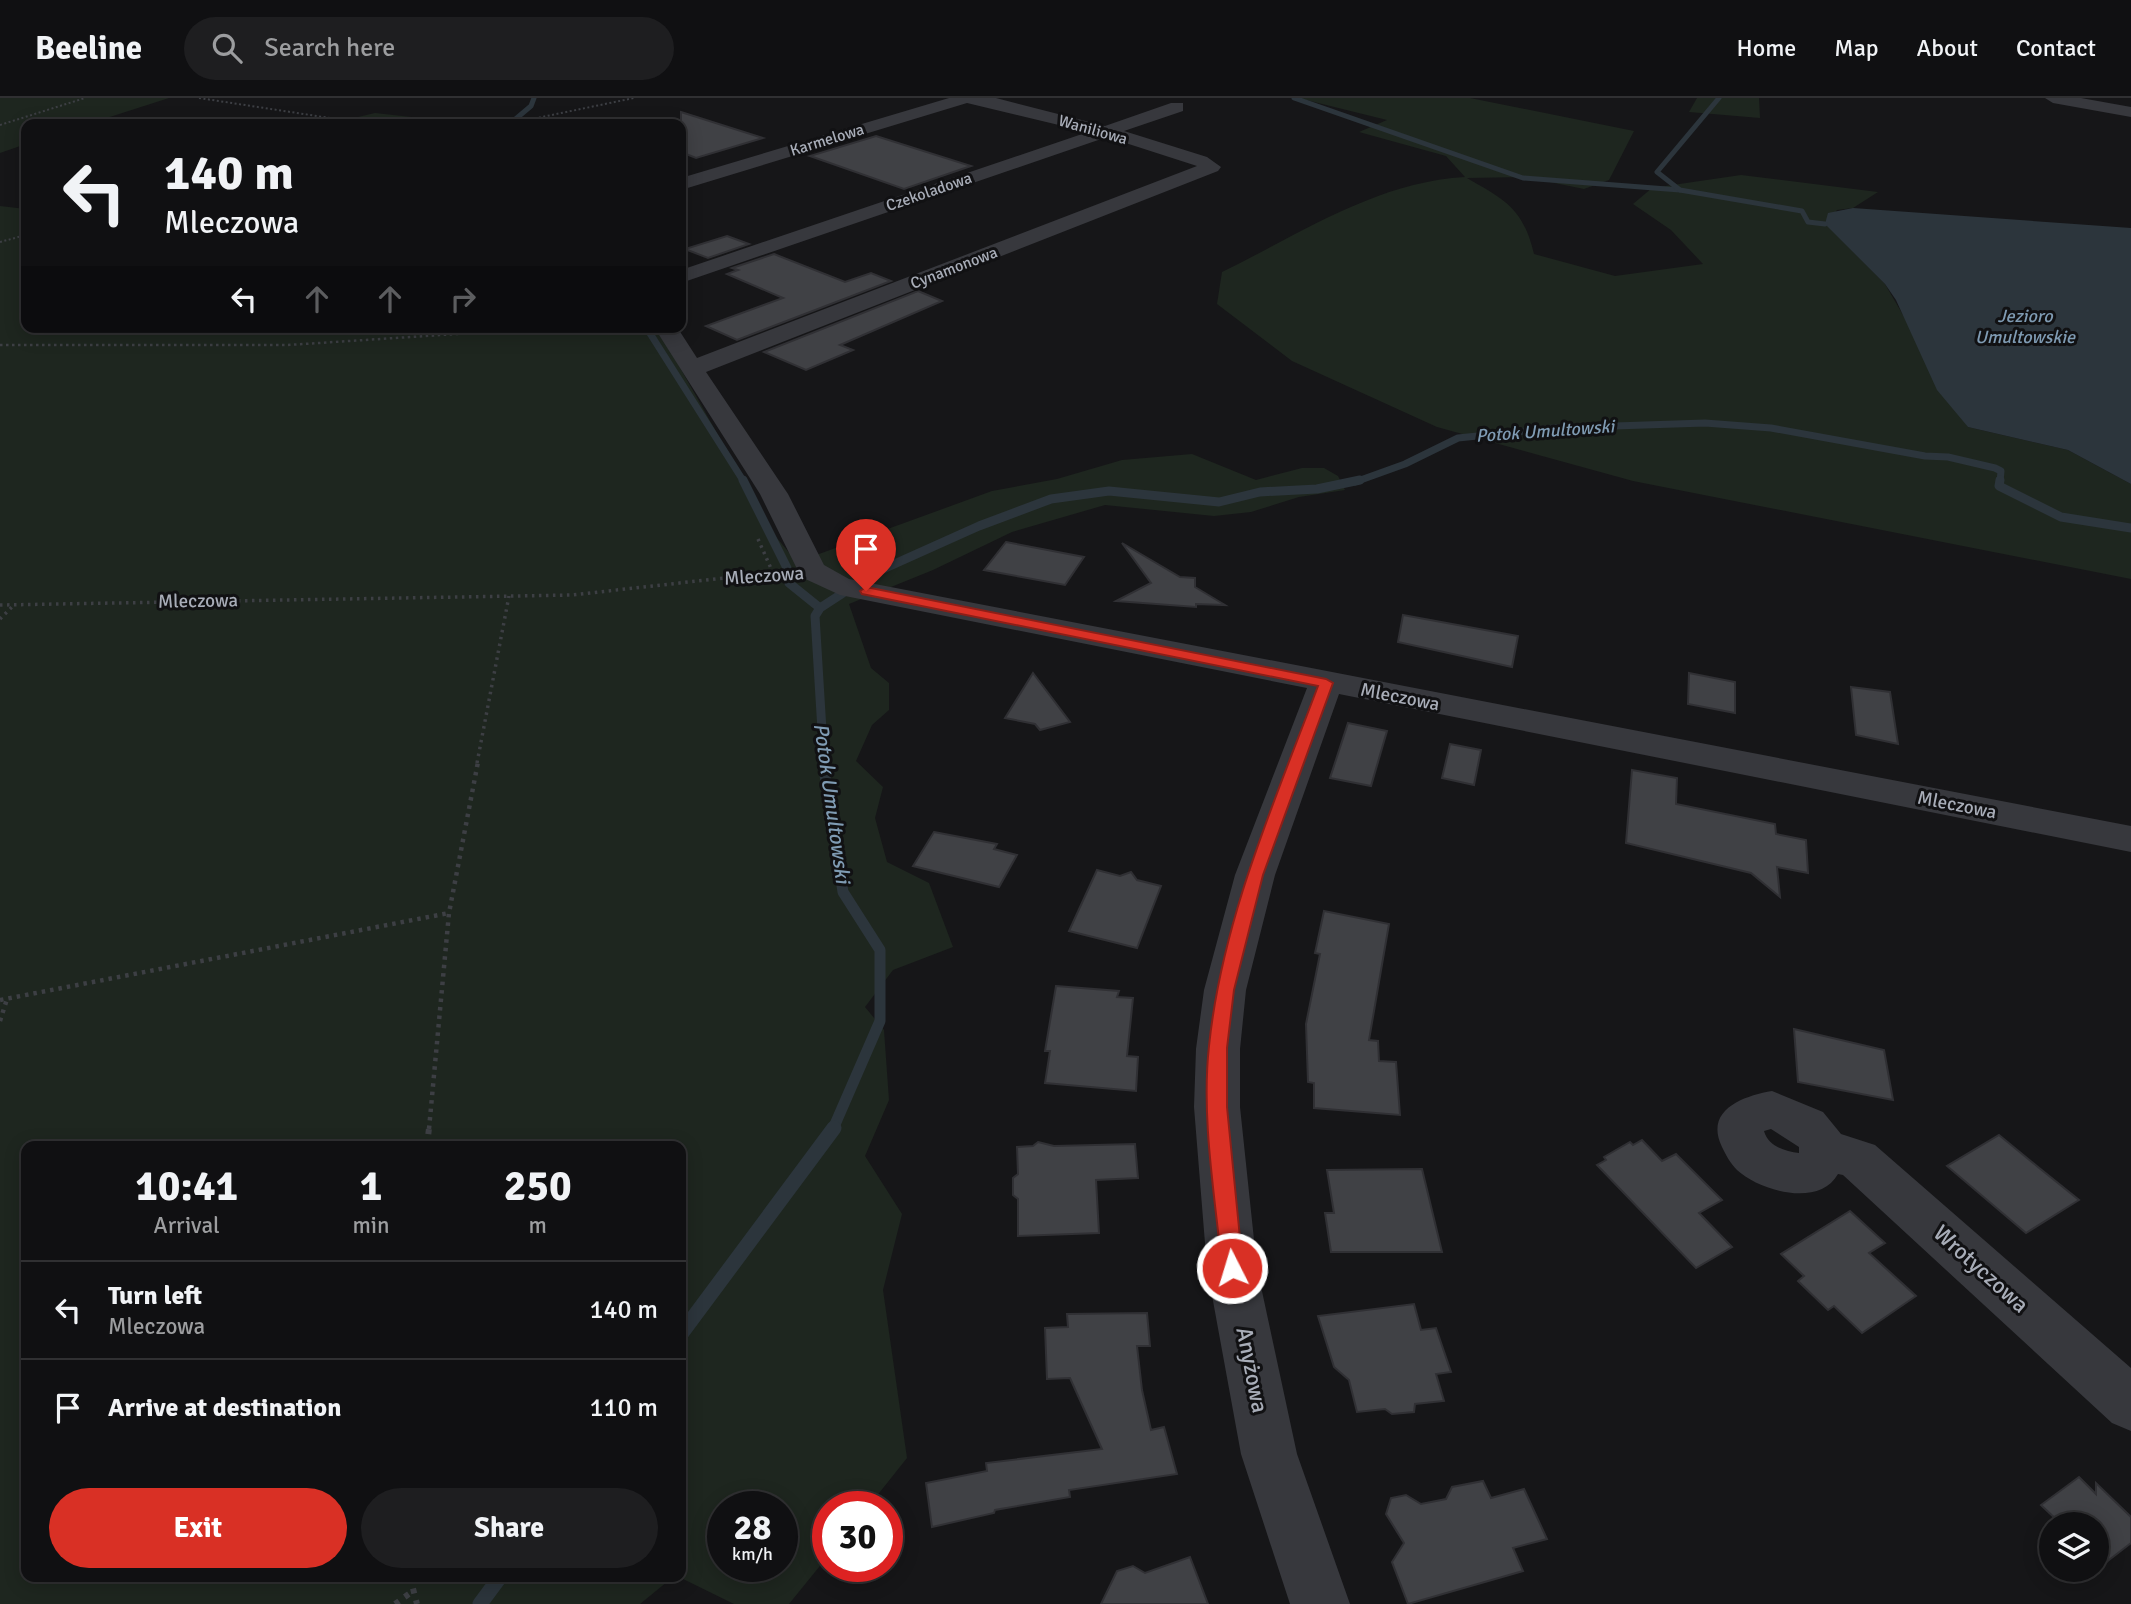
<!DOCTYPE html>
<html lang="en">
<head>
<meta charset="utf-8">
<style>
	:root { --surface:#101012; --page:#1e1e20; --text:#f1f3f6; --muted:#9c9d9f; --line:#303032; --accent:#d93025 }
	body { margin:0; font-family:Signika,sans-serif; background:var(--page); color:var(--text); height:100vh; display:flex; flex-direction:column; font-size:26px; white-space:nowrap }
	* { box-sizing:border-box; margin:0 }
	p { font-size:23px; color:var(--muted) }
	.icon { flex:none; width:38px; height:38px; fill:none; stroke:currentColor; stroke-width:2; stroke-linecap:round; stroke-linejoin:round }
	.map { position:relative; flex:1; overflow:hidden }
	.details { position:absolute; left:21px; top:1043px; width:665px; height:441px; display:flex; flex-direction:column; background:var(--surface); border-radius:14px; box-shadow:0 4px 18px #0003,0 0 0 2px var(--line) }
	.details>* { flex:none }
	.guide { position:absolute; left:21px; top:21px; width:665px; height:214px; border-radius:14px; box-shadow:0 4px 18px #0003,0 0 0 2px var(--line); background:#101012; color:var(--text); overflow:hidden }
	.buttons { position:absolute; left:2039px; top:1414px; display:grid; gap:14px }
	.buttons a { display:grid; place-items:center; width:70px; height:70px; border-radius:50%; background:var(--surface); box-shadow:0 4px 18px #0003,0 0 0 2px var(--line); font-size:35px }
	.speed { position:absolute; left:707px; top:1393px; display:flex; gap:14px; font-size:35px; font-weight:700; text-align:center }
	.speed>* { display:grid; place-content:center; width:91px; height:91px; border-radius:50%; background:var(--surface); box-shadow:0 4px 18px #0003,0 0 0 2px var(--line); line-height:1 }
	.speed small { font-size:18px; font-weight:400 }
	.speed .limit { border:10px solid #d22; background:#fff; color:#111 }
	.pin { position:absolute; display:grid; place-items:center; width:60px; height:60px; color:#fff; margin:-72px -30px; border-radius:50% 50% 50% 0; rotate:-45deg; box-shadow:0 0 7px #0007 }
	.pin .icon { rotate:45deg }
	.me { position:absolute; width:77px; margin:-38px; rotate:355deg; stroke-linejoin:round; filter:drop-shadow(0 0 5px #0008) }
	.turn { display:flex; align-items:center; gap:24px; height:147px; padding:0 28px; font-size:32px }
	.turn .icon { width:91px; height:91px; stroke-width:2.5 }
	.turn b { display:block; font-size:49px; line-height:60px }
	.lanes { display:flex; align-items:center; height:66px; padding:0 28px; background:#0003; justify-content:center; gap:35px; direction:ltr }
	.lanes .off { opacity:.35 }
	.eta { display:flex; justify-content:space-evenly; align-items:center; height:119px; text-align:center }
	.eta b { font-size:42px; font-weight:700; line-height:49px }
	.button { display:flex; gap:14px; margin-top:auto; padding:14px 28px }
	.button a { flex:1; height:80px; border-radius:42px; background:var(--accent); color:#fff; font-size:28px; font-weight:700; line-height:80px; text-align:center }
	.button a+a { background:var(--page); color:var(--text) }
	ul { padding:0; list-style:none }
	li { display:flex; align-items:center; gap:21px; height:98px; padding:0 28px; border-top:2px solid var(--line) }
	li div { flex:1 }
	li b { display:block; font-size:26px }
	li em { font-style:normal }
	header { display:flex; align-items:center; gap:42px; box-sizing:border-box; height:98px; padding:0 35px; background:var(--surface); border-bottom:2px solid var(--line) }
	header strong { font-size:33px }
	nav { display:flex; gap:38px; margin-inline-start:auto; font-size:24px }
	.search { width:490px; height:63px; background:var(--page); display:flex; align-items:center; gap:18px; box-sizing:border-box; padding:0 24px; border-radius:38px; color:var(--muted); font-size:26px }
	.map>svg:first-child { display:block }
</style>
</head>
<body>
<header>
<strong>Beeline</strong>
<div class="search"><svg class="icon" aria-label="search" viewBox="0 0 24 24"><circle cx="10" cy="10" r="6"/><path d="M15 15l6 6"/></svg>Search here</div>
<nav><a>Home</a><a>Map</a><a>About</a><a>Contact</a></nav>
</header>
<div class="map">
<svg width="2131" height="1506" viewBox="0 0 2131 1506">
	<rect width="100%" height="100%" fill="#161618"/>
	<g fill="#1e261f" fill-rule="evenodd">
		<polygon points="0,0 169,0 88,26 26,26 26,46 0,55"/>
		<path d="M 1298,0 L 1470,0 L 1634,33 L 1609,82 L 1584,91 L 1525,79 L 1467,80 C 1505,102 1523,110 1534,156 L 1615,178 L 1703,166 L 1671,132 L 1633,106 L 1652,90 L 1741,77 L 1878,94 L 1853,110 L 1837,112 L 1826,126 L 1885,186 L 1968,329 L 2068,352 L 2131,386 L 2131,481 L 1633,383 L 1437,329 L 1292,263 L 1217,206 L 1222,174 C 1300,136 1376,84 1465,79 L 1446,58 L 1359,34 L 1387,22 Z"/>
		<polygon points="1697,0 1759,0 1760,20 1689,14"/>
		<polygon points="375,15 475,26 328,26"/>
		<path d="M 0,108 L 26,111 L 26,229 L 653,229 L 665,243 L 727,353 L 756,415 L 797,464 L 992,393 L 1057,381 L 1122,362 L 1192,356 L 1256,382 L 1302,370 L 1324,370 L 1338,378 L 1345,392 L 1299,399 L 1251,414 L 1214,418 L 1105,407 L 1012,434 L 933,472 L 849,506 L 871,570 L 889,585 L 889,612 L 872,627 L 856,663 L 883,689 L 875,720 L 887,764 L 929,785 L 953,849 L 893,872 L 865,909 L 884,932 L 889,1002 L 865,1058 L 902,1116 L 883,1192 L 907,1360 L 868,1409 L 828,1409 L 828,1458 L 789,1506 L 734,1506 L 679,1479 L 681,1048 L 26,1048 L 26,1479 L 673,1479 L 640,1506 L 0,1506 ZM 723,1409 L 782,1409 L 782,1468 L 723,1468 Z"/>
	</g>
	<polygon fill="#2c353c" points="1853,110 2131,130 2131,386 2068,352 1968,329 1937,292 1896,202 1885,186 1825,126 1828,115"/>
	<g fill="none" stroke-linecap="round" stroke-linejoin="round">
		<g stroke="#2c353c" stroke-width="5">
			<polyline points="1294,0 1523,80 1680,92"/>
			<polyline points="1719,0 1657,74 1680,92 1802,113 1808,124 1825,126"/>
			<polyline points="512,24 531,8 534,0"/>
		</g>
		<g stroke="#2c353c" stroke-width="7">
			<polyline points="646,229 744,384"/>
			<polyline points="1355,384 1405,366 1458,340 1554,330 1705,325 1771,330 1925,358 1948,359 1995,370 2001,373 2000,384"/>
		</g>
		<g stroke="#2c353c" stroke-width="9">
			<polyline points="743,382 787,470"/>
			<polyline points="2000,382 1999,388 2061,419 2131,430"/>
			<polyline points="872,476 979,428 1051,401 1109,393 1219,404 1260,394 1317,391 1360,382"/>
			<polyline points="789,485 820,510"/>
			<polyline points="824,665 815,518 820,510 843,495"/>
		</g>
		<polyline stroke="#2c353c" stroke-width="11" points="823,664 843,794 880,852 880,923 833,1031"/>
		<g stroke="#2c353c" stroke-width="15">
			<polyline points="681,1236 834,1030"/>
			<polyline points="480,1506 500,1479"/>
		</g>
	</g>
	<g fill="#404145" stroke="#303034" stroke-width="2">
		<polygon points="681,14 763,40 696,60 681,54"/>
		<polygon points="876,38 971,68 904,91 810,58"/>
		<polygon points="727,138 749,146 708,160 685,151"/>
		<polygon points="774,156 845,184 871,175 891,183 737,242 706,228 783,200 727,176 738,172 732,170"/>
		<polygon points="918,193 942,203 840,247 853,252 806,272 764,254"/>
		<polygon points="1006,444 1084,459 1065,487 984,472"/>
		<polygon points="1122,445 1180,479 1195,480 1195,489 1225,507 1196,506 1196,509 1116,503 1151,485"/>
		<polygon points="1403,517 1518,538 1512,569 1398,544"/>
		<polygon points="1033,575 1070,624 1040,632 1035,626 1005,620"/>
		<polygon points="1689,575 1735,584 1735,615 1688,606"/>
		<polygon points="1851,589 1890,594 1898,646 1856,637"/>
		<polygon points="1348,625 1387,633 1371,688 1330,680"/>
		<polygon points="1450,646 1481,652 1474,687 1442,680"/>
		<polygon points="1632,672 1677,680 1676,706 1775,726 1776,736 1806,742 1808,775 1777,769 1780,799 1751,775 1626,745"/>
		<polygon points="934,734 997,746 994,751 1017,757 999,789 913,768"/>
		<polygon points="1097,772 1120,778 1131,774 1137,782 1161,788 1137,850 1069,833"/>
		<polygon points="1324,813 1389,826 1369,942 1378,943 1379,963 1396,964 1400,1017 1314,1010 1314,985 1308,984 1306,926 1320,856 1315,855"/>
		<polygon points="1056,888 1119,893 1117,899 1133,900 1127,958 1138,959 1136,993 1045,985 1050,953 1045,953"/>
		<polygon points="1794,931 1884,952 1893,1002 1798,984"/>
		<polygon points="1999,1037 2038,1069 2079,1102 2026,1135 1947,1068"/>
		<polygon points="1642,1042 1662,1063 1676,1056 1722,1102 1699,1115 1732,1149 1696,1170 1597,1067 1606,1062 1604,1059 1630,1044 1633,1047"/>
		<polygon points="1038,1044 1054,1048 1135,1046 1138,1080 1096,1082 1099,1135 1018,1138 1018,1101 1013,1097 1013,1080 1018,1076 1017,1049 1033,1048"/>
		<polygon points="1422,1071 1442,1154 1331,1154 1325,1115 1334,1115 1327,1072"/>
		<polygon points="1850,1113 1885,1145 1869,1155 1916,1198 1862,1235 1834,1208 1828,1212 1798,1183 1804,1178 1781,1156"/>
		<polygon points="1414,1206 1421,1232 1436,1230 1451,1274 1436,1276 1444,1303 1415,1306 1414,1314 1392,1316 1385,1311 1357,1314 1349,1282 1334,1269 1318,1218"/>
		<polygon points="1147,1215 1150,1248 1137,1248 1142,1292 1151,1332 1164,1329 1177,1376 1069,1392 1070,1399 995,1412 994,1415 932,1429 926,1385 987,1373 986,1365 1102,1351 1070,1280 1047,1281 1045,1230 1068,1229 1067,1216"/>
		<polygon points="2079,1379 2096,1396 2096,1385 2131,1419 2131,1445 2096,1472 2096,1426 2061,1426 2041,1407"/>
		<polygon points="1483,1383 1491,1400 1524,1391 1547,1441 1513,1450 1523,1473 1408,1506 1392,1464 1404,1445 1386,1416 1391,1400 1406,1397 1421,1406 1446,1401 1452,1389"/>
		<polygon points="1190,1459 1208,1506 1101,1506 1117,1473 1133,1468 1145,1475"/>
	</g>
	<g fill="none" stroke-linecap="round" stroke-linejoin="round">
		<g stroke="#3d3f44" stroke-width="2" stroke-dasharray="2 2.5" stroke-linecap="butt">
			<polyline points="199,0 369,26"/>
			<polyline points="508,26 634,0"/>
			<polyline points="0,27 85,0"/>
			<polyline points="0,144 26,137"/>
		</g>
		<polyline stroke="#3d3f44" stroke-width="2.5" stroke-dasharray="2.5 3.5" stroke-linecap="butt" points="0,247 288,247 564,229"/>
		<g stroke="#3d3f44" stroke-width="3.5" stroke-dasharray="2.5 4.5" stroke-linecap="butt">
			<polyline points="758,441 773,475"/>
			<polyline points="0,507 572,497 778,474"/>
			<polyline points="0,521 14,507"/>
			<polyline points="477,665 509,498"/>
		</g>
		<g stroke="#3d3f44" stroke-width="4.5" stroke-dasharray="3.5 5" stroke-linecap="butt">
			<polyline points="0,902 449,815"/>
			<polyline points="0,923 7,901"/>
			<polyline points="429,1031 449,815 478,664"/>
		</g>
		<g stroke="#3d3f44" stroke-width="6" stroke-dasharray="5 7" stroke-linecap="butt">
			<polyline points="427,1048 429,1030"/>
			<polyline points="410,1479 417,1506"/>
			<polyline points="395,1506 413,1493"/>
		</g>
		<g fill="#37383d" fill-rule="evenodd">
			<polygon points="949,0 996,0 1105,28 1171,5 1183,5 1183,13 1124,33 1207,59 1221,69 1218,73 706,274 788,396 824,467 849,481 2131,728 2131,754 1339,596 1275,777 1246,892 1240,951 1240,1009 1257,1170 1297,1356 1350,1506 1290,1506 1241,1356 1207,1170 1194,1009 1196,951 1204,892 1235,777 1307,590 840,497 801,479 760,396 654,229 677,229 697,260 1197,68 1107,39 681,185 681,172 1088,34 967,5 681,92 681,80"/>
			<polygon points="2045,0 2081,0 2131,9 2131,19 2053,5"/>
			<path d="M 1772,993 L 1823,1014 L 1841,1036 L 1875,1047 L 2131,1270 L 2131,1333 L 2112,1325 L 1843,1077 L 1838,1076 C 1819,1110 1760,1093 1737,1072 C 1730,1065 1726,1057 1722,1049 C 1704,1012 1743,998 1772,993 ZM 1771,1031 L 1799,1049 L 1799,1055 C 1784,1053 1768,1048 1764,1033 Z"/>
		</g>
	</g>
	<path fill="#d93025" stroke="#8d1f18" stroke-width="2" d="M 866,489 L 1326,581 L 1333,585 L 1263,777 L 1234,892 L 1227,950 L 1227,1009 L 1243,1170 L 1240,1177 L 1232,1180 L 1225,1177 L 1222,1170 C 1215,1098 1201,1020 1209,948 C 1222,822 1274,705 1318,588 L 862,496 L 860,493 Z"/>
	<g text-anchor="middle" dominant-baseline="central" stroke-width="6" stroke-linejoin="round" paint-order="stroke">
		<g font-size="16" fill="#a8adb8" stroke="#111113">
			<text transform="translate(1093 32) rotate(16)">Waniliowa</text>
			<text transform="translate(827 42) rotate(-17)">Karmelowa</text>
			<text transform="translate(929 94) rotate(-19)">Czekoladowa</text>
			<text transform="translate(954 170) rotate(-21)">Cynamonowa</text>
		</g>
		<g font-size="18" font-style="italic" fill="#7f9bb3" stroke="#111113">
			<text x="2025" y="218">Jezioro<tspan x="2025" dy="21">Umultowskie</tspan></text>
			<text transform="translate(1545 333) rotate(-4)">Potok Umultowski</text>
		</g>
		<g font-size="19" fill="#a8adb8" stroke="#111113">
			<text transform="translate(764 478) rotate(-4)">Mleczowa</text>
			<text transform="translate(198 503) rotate(-1)">Mleczowa</text>
			<text transform="translate(1400 599) rotate(11)">Mleczowa</text>
			<text transform="translate(1957 707) rotate(11)">Mleczowa</text>
		</g>
		<g font-size="21" font-style="italic" fill="#7f9bb3" stroke="#111113">
			<text transform="translate(832 705) rotate(82)">Potok Umultowski</text>
		</g>
		<g font-size="23" fill="#a8adb8" stroke="#111113">
			<text transform="translate(1981 1171) rotate(42)">Wrotyczowa</text>
			<text transform="translate(1252 1272) rotate(79)">Anyżowa</text>
		</g>
	</g>
</svg>
<div class="buttons">
<a><svg class="icon" aria-label="layers" viewBox="0 0 24 24"><path d="M12 4l9 5-9 5-9-5zM3 14l9 5 9-5"/></svg></a>
</div>
<div class="speed"><div>28<small>km/h</small></div><div class="limit">30</div></div>
<div class="pin" style="left:866px;top:493px;background:#d93025"><svg class="icon" aria-label="arrive" viewBox="0 0 24 24"><path d="M6 21V4h12l-3 4 3 4H6"/></svg></div>
<svg class="me" style="left:1232px;top:1170px" viewBox="-20 -20 40 40"><circle r="17" fill="#d93025" stroke="#fff" stroke-width="3"/><path d="M0-11L8 9 0 5-8 9z" fill="#fff"/></svg>
<div class="guide">
<div class="turn"><svg class="icon" aria-label="left" viewBox="0 0 24 24"><path d="M17 20v-9H6M10 6l-5 5 5 5"/></svg><div><b>140 m</b>Mleczowa</div></div>
<div class="lanes"><svg class="icon" aria-label="left" viewBox="0 0 24 24"><path d="M17 20v-9H6M10 6l-5 5 5 5"/></svg><svg class="icon off" aria-label="ahead" viewBox="0 0 24 24"><path d="M12 20V5M6 11l6-6 6 6"/></svg><svg class="icon off" aria-label="ahead" viewBox="0 0 24 24"><path d="M12 20V5M6 11l6-6 6 6"/></svg><svg class="icon off" aria-label="right" viewBox="0 0 24 24"><path d="M7 20v-9h11M14 6l5 5-5 5"/></svg></div>
</div>
<section class="details">
<div class="eta">
<div><b>10:41</b><p>Arrival</p></div>
<div><b>1</b><p>min</p></div>
<div><b>250</b><p>m</p></div>
</div>
<ul>
<li><svg class="icon" aria-label="left" viewBox="0 0 24 24"><path d="M17 20v-9H6M10 6l-5 5 5 5"/></svg><div><b>Turn left</b><p>Mleczowa</p></div><em>140 m</em></li>
<li><svg class="icon" aria-label="arrive" viewBox="0 0 24 24"><path d="M6 21V4h12l-3 4 3 4H6"/></svg><div><b>Arrive at destination</b></div><em>110 m</em></li>
</ul>
<div class="button"><a>Exit</a><a>Share</a></div>
</section>
</div>
</body>
</html>
